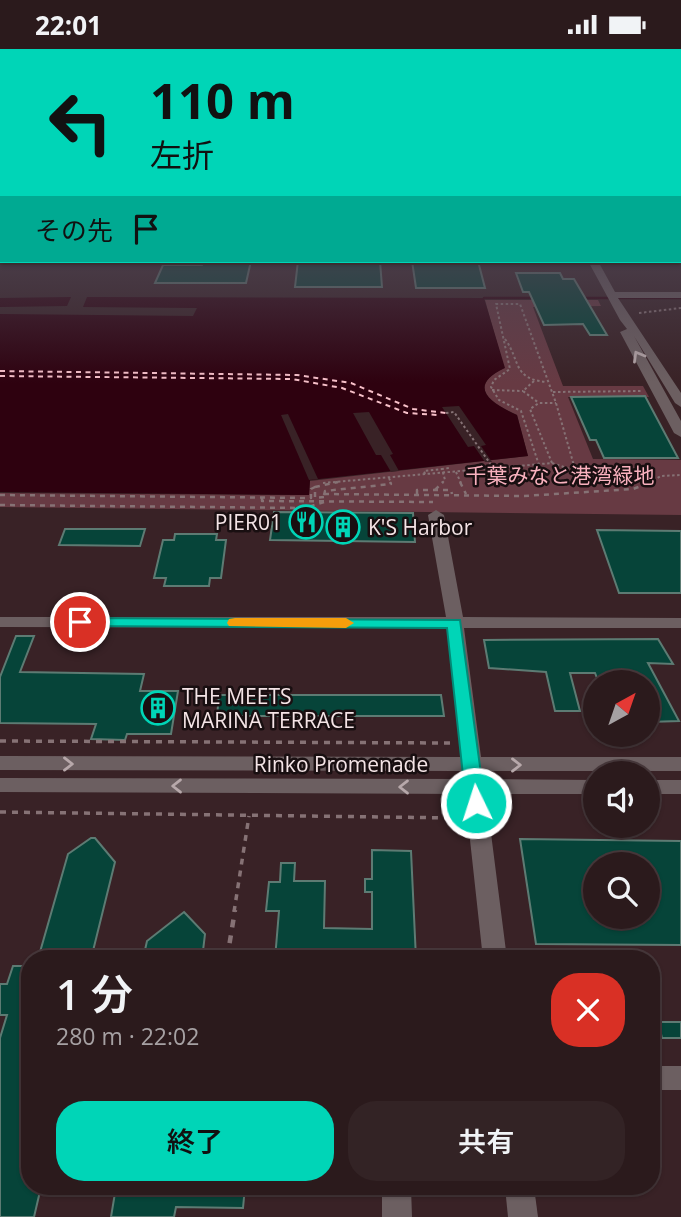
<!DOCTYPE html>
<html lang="ja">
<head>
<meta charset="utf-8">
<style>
	:root { --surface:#2b1a1c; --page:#332325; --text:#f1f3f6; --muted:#a6a1a3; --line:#47383b; --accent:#00d5b7 }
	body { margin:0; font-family:"Open Sans","Noto Sans JP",sans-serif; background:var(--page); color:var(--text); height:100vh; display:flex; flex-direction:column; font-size:26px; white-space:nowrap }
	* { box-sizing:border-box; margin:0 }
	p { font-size:23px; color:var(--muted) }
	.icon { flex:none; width:38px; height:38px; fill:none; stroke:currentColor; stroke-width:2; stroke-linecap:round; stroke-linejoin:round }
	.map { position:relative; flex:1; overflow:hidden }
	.sheet { position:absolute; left:21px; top:901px; width:639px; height:245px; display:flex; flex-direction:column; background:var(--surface); border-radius:28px; box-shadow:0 2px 5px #0004,0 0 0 2px var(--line) }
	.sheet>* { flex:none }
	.banner { position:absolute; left:0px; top:0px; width:682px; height:214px; box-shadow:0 2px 5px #0004,0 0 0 2px var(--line); background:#00d5b7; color:#111; overflow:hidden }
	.needle { width:46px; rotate:40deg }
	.buttons { position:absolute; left:583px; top:621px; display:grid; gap:14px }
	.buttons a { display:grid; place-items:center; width:77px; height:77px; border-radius:50%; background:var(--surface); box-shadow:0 2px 5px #0004,0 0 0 2px var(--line); font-size:35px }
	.pin { position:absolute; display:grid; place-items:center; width:60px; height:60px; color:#fff; margin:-30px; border:4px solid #fff; border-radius:50%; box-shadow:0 2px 7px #0007 }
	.me { position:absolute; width:77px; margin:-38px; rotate:356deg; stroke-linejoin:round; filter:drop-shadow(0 0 5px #0008) }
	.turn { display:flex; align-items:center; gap:24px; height:147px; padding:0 35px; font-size:32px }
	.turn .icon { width:91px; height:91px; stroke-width:2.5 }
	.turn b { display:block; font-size:49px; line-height:60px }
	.then { display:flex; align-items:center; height:66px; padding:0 35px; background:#0003; gap:14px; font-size:26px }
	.round { display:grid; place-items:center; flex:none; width:74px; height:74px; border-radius:28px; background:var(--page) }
	.summary { display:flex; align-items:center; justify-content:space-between; height:119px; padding:0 35px }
	h1 { font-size:42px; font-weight:600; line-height:52px }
	.primary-button { display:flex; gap:14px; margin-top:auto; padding:14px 35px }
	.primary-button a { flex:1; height:80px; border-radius:28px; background:var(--accent); color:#111; font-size:28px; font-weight:600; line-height:80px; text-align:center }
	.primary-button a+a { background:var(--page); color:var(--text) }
	.status { display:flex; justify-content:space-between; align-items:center; height:49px; padding:0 35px; background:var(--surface); direction:ltr }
	.status svg { height:19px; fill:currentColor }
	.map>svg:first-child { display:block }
</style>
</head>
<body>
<div class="status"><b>22:01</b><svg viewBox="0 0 49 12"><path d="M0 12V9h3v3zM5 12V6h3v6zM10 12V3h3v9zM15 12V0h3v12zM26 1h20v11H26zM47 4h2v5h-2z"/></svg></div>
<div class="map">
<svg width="681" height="1168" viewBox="0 0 681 1168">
	<rect width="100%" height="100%" fill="#392226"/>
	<path fill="#673a43" d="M 485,251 L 598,251 L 601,257 L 533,258 L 563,337 L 643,337 L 649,348 L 568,348 L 593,410 L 681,411 L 681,466 L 0,458 L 0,444 L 309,446 L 310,432 L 528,407 L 517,366 C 491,354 466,338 504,319 Z"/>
	<g fill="#2e010f">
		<polygon points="71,248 67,257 0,258 0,249"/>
		<path d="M 87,248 L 484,249 L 505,319 C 466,337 490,354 517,366 L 528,407 L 310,431 L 309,446 L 0,443 L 0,265 L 193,267 L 197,259 L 83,258 Z"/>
	</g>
	<g fill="#392226">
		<polygon points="459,357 486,396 481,397 492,413 485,413 474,397 468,398 442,358"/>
		<polygon points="369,363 393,405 390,406 399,422 391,423 381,406 376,406 353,364"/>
		<polygon points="288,365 318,430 309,431 281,366"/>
	</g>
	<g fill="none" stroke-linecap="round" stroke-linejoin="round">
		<g stroke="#2e010f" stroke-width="2.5">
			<polyline points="484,249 537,249"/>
			<polyline points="580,249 681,249"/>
		</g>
		<g stroke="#f7c0c9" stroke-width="2" stroke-dasharray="5 4.5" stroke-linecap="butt">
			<polyline points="0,322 297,326 351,334 413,360 446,364"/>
			<polyline points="0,327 292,330 342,339 407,364 438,366"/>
		</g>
	</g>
	<g fill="#064439" stroke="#5d7b73" stroke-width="2" fill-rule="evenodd">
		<polygon points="204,212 251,212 246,234 155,234 163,216 202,216"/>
		<polygon points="298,212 380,212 382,238 295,238"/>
		<polygon points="412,212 478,212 485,239 416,239"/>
		<polygon points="516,224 560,224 563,230 574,230 607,286 590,286 583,275 544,276 529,243 523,243"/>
		<polygon points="645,347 678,409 604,409 596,391 590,391 571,348"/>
		<polygon points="274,463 413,464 415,493 270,491"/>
		<polygon points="65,480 145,480 140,497 59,496"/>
		<polygon points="597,481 681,482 681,544 619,544"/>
		<polygon points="175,485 217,485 216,491 226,491 221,529 210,529 209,537 164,537 166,529 154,529 163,491 174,491"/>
		<polygon points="16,587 34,587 20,623 144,625 140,642 178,642 171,685 127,685 125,691 91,690 96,675 0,674 0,628"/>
		<polygon points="658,590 673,615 648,614 679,672 648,673 648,634 599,634 595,624 570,624 580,662 555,662 546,623 489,619 484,591"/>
		<polygon points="219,646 441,646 444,667 217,667"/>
		<polygon points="91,789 95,789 115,813 91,910 38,910 68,805"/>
		<path d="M 520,790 L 681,792 L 681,896 L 536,895 ZM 595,816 L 648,816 L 648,868 L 595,868 Z"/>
		<polygon points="372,801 411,802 416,910 275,910 279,862 266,862 269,833 280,833 281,814 295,814 294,832 325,832 324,879 372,880 372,843 365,843 365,830 372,830"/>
		<polygon points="184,863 205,885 202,910 143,910 147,892"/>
		<polygon points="13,917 28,917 25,930 30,935 30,1138 41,1138 34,1168 0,1168 0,989 7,966 0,966 0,935 7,935"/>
		<polygon points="658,973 681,973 681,989 662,989"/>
		<polygon points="116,1138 245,1138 243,1159 176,1158 174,1168 111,1168"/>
	</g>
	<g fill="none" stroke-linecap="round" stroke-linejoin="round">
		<g stroke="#867275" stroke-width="2" stroke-dasharray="2.5 2.5" stroke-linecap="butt">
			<polyline points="639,264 681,259"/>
			<path d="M 505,290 C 521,312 512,330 547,333"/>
			<polyline points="534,332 523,342 539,354"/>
			<polyline points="492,341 523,342"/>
			<polyline points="553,343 642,342"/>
			<polyline points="446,364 454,363 494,420"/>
			<polyline points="552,414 530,360 539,354 556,354"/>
			<polyline points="539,416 521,362 499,351 491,338 494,331 510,320 496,255 520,255 556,354 579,434"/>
			<polyline points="456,423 461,434"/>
			<polyline points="425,425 424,422 442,420"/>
			<polyline points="389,429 391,434"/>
			<polyline points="323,434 552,414 573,421"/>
			<polyline points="649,434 661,427 681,426"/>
		</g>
		<g stroke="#867275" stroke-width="2.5" stroke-dasharray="5 5" stroke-linecap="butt">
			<polyline points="460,433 466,445"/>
			<polyline points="578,433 581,442"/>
			<polyline points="324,445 524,447 633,440 652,433"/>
			<polyline points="417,445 417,441 451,441 452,445"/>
			<polyline points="0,446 311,449 311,440 315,438"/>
			<polyline points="324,446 325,442 391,435 390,433"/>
			<polyline points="324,448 315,449 315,438 338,433"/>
			<polyline points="262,449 262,452 433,453"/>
			<polyline points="0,456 305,459 324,453"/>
		</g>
		<g stroke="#867275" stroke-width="3.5" stroke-dasharray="6 6" stroke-linecap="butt">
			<polyline points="0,692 453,694"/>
			<polyline points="0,763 460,769"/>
			<polyline points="234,863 249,767"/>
		</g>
		<polyline stroke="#867275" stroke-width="4.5" stroke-dasharray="8 8" stroke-linecap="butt" points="227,910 235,861"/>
		<g fill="#6c5f61" fill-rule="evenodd">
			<rect x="0" y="183" width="2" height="6"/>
			<polygon points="588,212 598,212 615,243 681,243 681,249 618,249 681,344 681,358 675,354 634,287 681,372 681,388 674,384 620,283 627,280 620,271"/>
			<polygon points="436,461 444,466 463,568 681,569 681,579 464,579 481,708 681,708 681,722 483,722 484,730 595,731 595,745 486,745 507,910 483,910 465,745 0,743 0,729 463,730 462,722 0,721 0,707 461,708 447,579 0,578 0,568 446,568 428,466"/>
			<rect x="648" y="731" width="33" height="14"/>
			<rect x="651" y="1017" width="30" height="24"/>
			<polygon points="382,1138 411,1138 412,1168 382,1168"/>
			<polygon points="505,1138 534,1138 538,1168 508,1168"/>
		</g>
		<polyline stroke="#867275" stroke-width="2" stroke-dasharray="2.5 2.5" stroke-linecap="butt" points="442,434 445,431 442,420 449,419"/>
		<polyline stroke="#867275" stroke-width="2.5" stroke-dasharray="5 5" stroke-linecap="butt" points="435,441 443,433"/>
	</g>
	<defs><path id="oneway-chevron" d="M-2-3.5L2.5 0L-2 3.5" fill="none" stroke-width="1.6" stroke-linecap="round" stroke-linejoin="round" transform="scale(1.75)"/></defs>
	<g stroke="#b7a8aa">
		<use href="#oneway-chevron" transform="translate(638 307) rotate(-120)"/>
		<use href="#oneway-chevron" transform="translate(68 715)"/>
		<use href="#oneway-chevron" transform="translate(516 716)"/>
		<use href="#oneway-chevron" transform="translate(177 737) rotate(-180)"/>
		<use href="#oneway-chevron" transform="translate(404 738) rotate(-180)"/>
	</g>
	<linearGradient id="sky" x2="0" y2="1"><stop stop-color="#1f1315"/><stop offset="0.51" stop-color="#4e4452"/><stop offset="1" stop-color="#4e4452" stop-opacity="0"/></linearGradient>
	<rect width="681" height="334" fill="url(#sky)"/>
	<polygon fill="#00d5b7" stroke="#008a77" stroke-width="2" points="80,569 460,571 485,754 483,759 469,759 466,754 447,579 75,577 72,573 75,570"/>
	<polygon fill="#f59e0b" points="235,569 346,569 354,574 346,579 229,577 227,574 229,570"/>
	<defs>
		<symbol id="restaurant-ring" viewBox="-11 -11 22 22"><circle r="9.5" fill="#190f11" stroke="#00d5b7" stroke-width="1.5"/><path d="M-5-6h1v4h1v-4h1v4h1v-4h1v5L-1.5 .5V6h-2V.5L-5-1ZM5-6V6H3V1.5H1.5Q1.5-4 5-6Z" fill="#00d5b7"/></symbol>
		<symbol id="building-ring" viewBox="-11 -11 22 22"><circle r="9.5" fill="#190f11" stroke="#00d5b7" stroke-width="1.5"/><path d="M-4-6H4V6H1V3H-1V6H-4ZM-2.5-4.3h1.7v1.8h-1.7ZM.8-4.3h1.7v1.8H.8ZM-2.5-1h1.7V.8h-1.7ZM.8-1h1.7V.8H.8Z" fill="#00d5b7"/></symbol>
	</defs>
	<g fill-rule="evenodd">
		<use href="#restaurant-ring" x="287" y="454" width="38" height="38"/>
		<use href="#building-ring" x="324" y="459" width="38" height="38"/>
		<use href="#building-ring" x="139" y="640" width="38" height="38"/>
	</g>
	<g text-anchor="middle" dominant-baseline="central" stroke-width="5" stroke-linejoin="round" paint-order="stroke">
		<g font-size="21" fill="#f9b1be" stroke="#190f11">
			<text x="560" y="426">千葉みなと港湾緑地</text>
		</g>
		<g font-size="21" fill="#f4e4e6" stroke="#190f11" text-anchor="start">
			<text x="282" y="473" text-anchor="end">PIER01</text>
			<text x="368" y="478">K'S Harbor</text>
			<text x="182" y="647">THE MEETS<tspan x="182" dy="24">MARINA TERRACE</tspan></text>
		</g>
		<g font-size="21" fill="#f4e4e6" stroke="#190f11">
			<text x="341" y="715">Rinko Promenade</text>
		</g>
	</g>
</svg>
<div class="buttons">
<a><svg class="needle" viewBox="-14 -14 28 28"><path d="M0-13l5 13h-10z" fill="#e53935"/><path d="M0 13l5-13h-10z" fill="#a6a1a3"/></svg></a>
<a><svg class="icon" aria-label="sound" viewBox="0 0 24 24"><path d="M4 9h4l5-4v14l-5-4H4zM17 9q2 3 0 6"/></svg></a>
<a><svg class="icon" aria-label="search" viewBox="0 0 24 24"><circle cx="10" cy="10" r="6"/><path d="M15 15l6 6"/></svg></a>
</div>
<div class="pin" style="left:80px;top:573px;background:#d93025"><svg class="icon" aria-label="arrive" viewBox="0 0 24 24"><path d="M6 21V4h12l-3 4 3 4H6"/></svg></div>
<svg class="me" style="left:476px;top:754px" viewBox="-20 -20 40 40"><circle r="17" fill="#00d5b7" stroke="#fff" stroke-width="3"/><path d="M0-11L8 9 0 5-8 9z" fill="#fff"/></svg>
<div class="banner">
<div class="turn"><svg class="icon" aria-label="left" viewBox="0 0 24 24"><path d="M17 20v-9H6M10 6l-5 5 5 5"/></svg><div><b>110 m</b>左折</div></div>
<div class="then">その先<svg class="icon" aria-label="arrive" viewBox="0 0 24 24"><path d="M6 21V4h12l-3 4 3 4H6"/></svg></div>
</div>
<section class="sheet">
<div class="summary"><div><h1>1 分</h1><p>280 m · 22:02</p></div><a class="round" style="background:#d93025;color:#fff"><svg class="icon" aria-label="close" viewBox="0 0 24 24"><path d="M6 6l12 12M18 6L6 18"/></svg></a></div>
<div class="primary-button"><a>終了</a><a>共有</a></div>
</section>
</div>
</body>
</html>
